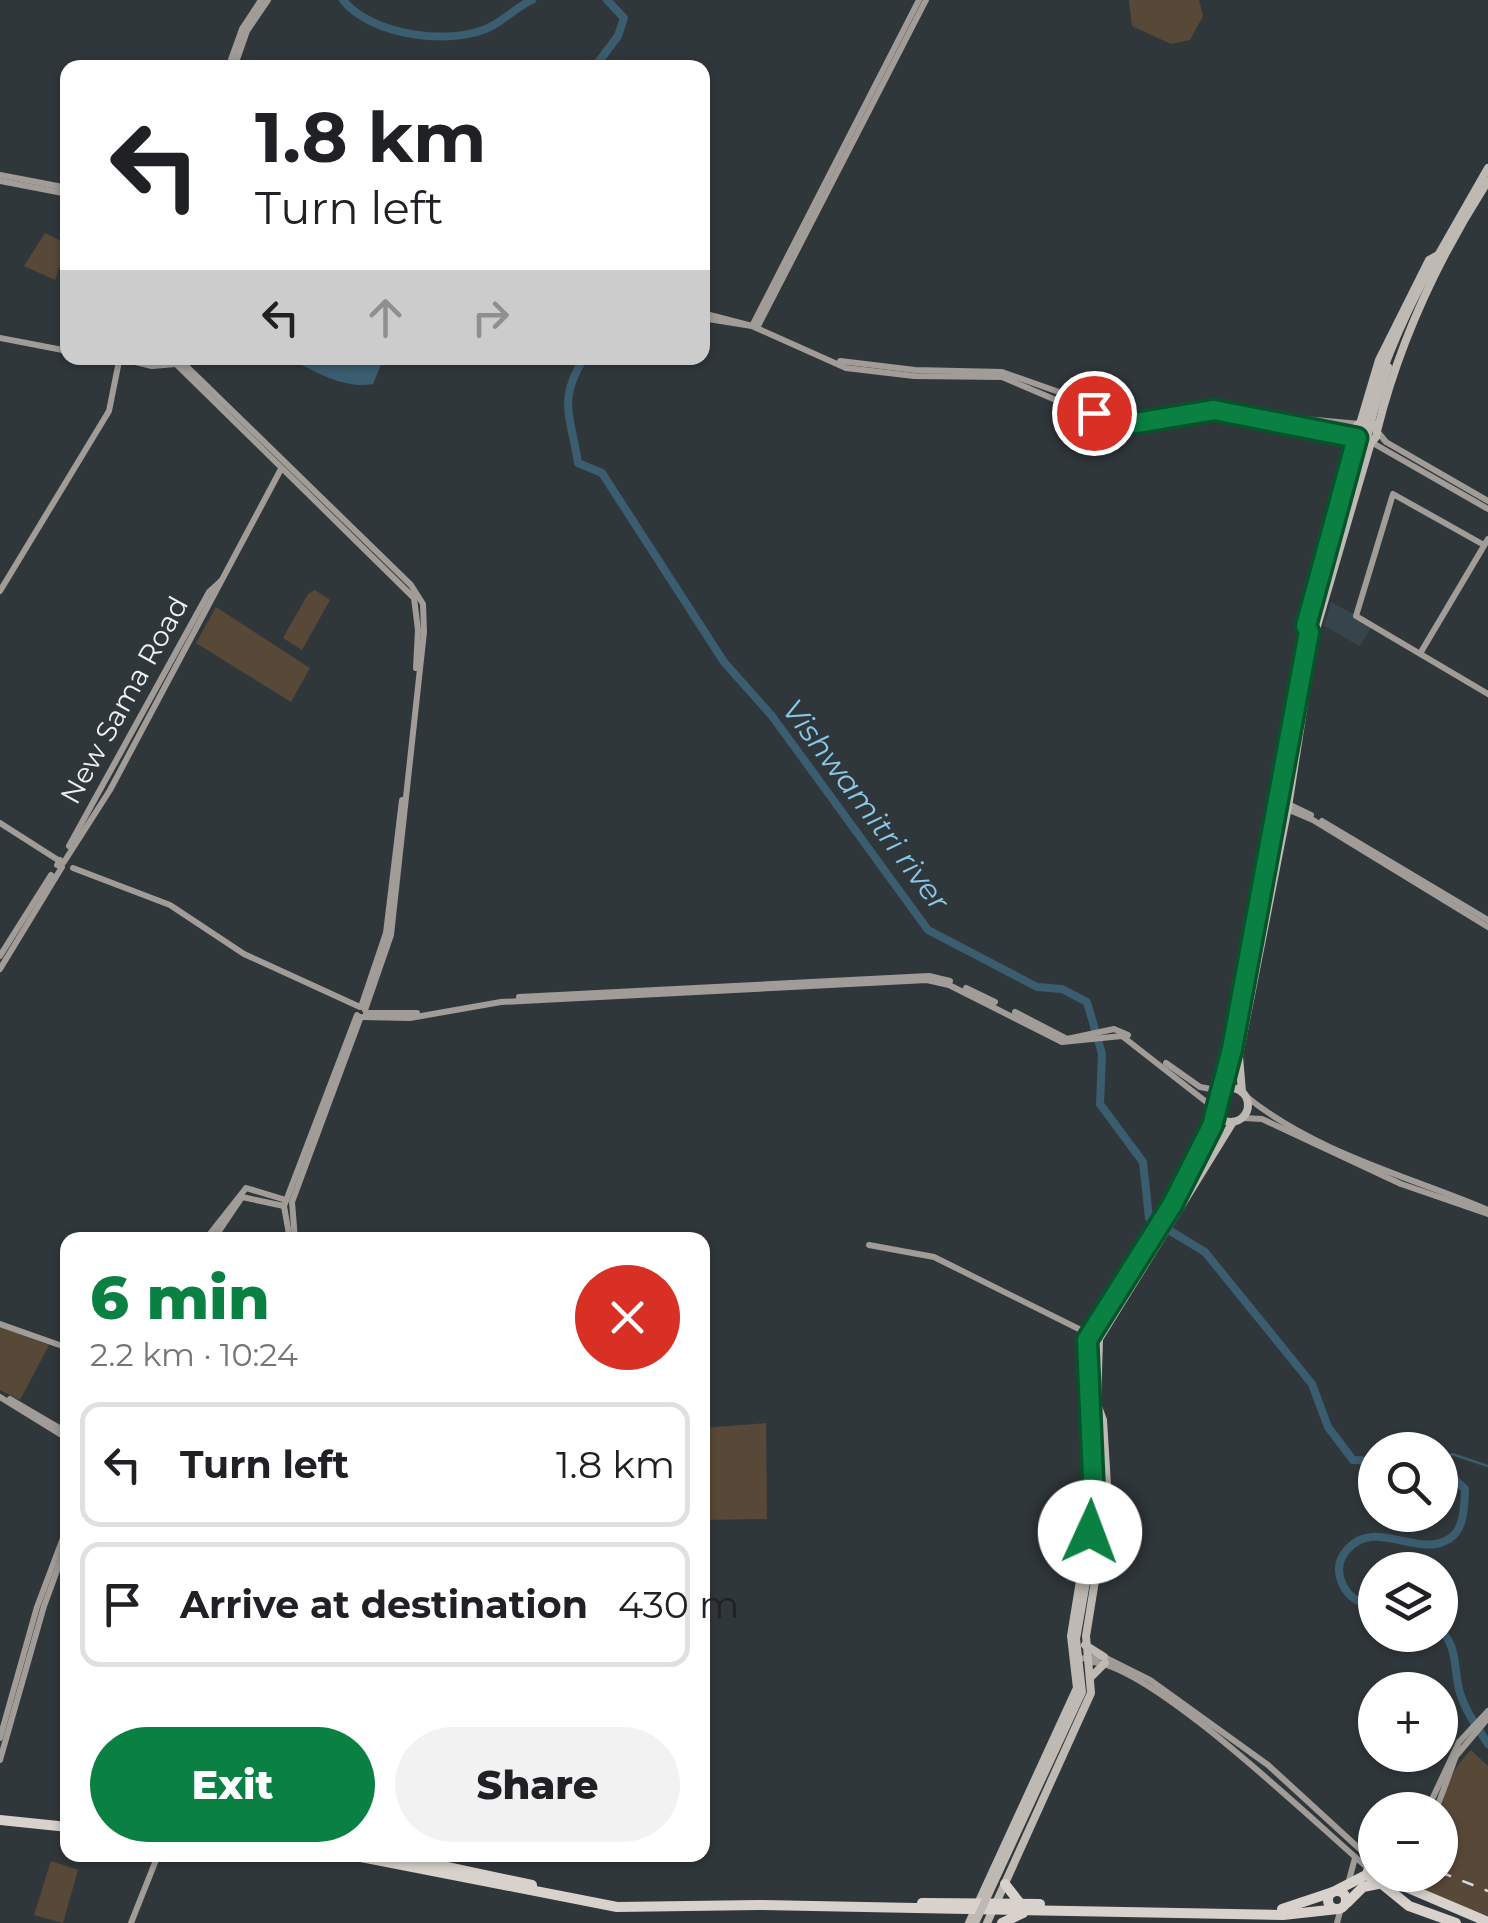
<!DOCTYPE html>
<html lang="en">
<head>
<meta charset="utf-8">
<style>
	:root { --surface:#fff; --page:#f2f2f2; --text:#202124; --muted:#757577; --line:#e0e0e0; --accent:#0b8043 }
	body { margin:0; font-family:Montserrat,sans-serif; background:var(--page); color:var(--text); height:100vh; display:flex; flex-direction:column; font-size:38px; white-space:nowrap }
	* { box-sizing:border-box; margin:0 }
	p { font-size:32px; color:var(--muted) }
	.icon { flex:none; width:55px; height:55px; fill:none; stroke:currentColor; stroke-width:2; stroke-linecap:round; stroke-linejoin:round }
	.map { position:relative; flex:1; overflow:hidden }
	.drawer { position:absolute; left:60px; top:1232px; width:650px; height:630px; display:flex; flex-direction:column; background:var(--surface); border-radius:20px; box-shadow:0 2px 8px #0004 }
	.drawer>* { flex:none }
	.top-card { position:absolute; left:60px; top:60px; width:650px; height:305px; border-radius:20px; box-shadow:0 2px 8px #0004; background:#fff; color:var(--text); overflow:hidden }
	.fabs { position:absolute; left:1358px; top:1432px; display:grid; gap:20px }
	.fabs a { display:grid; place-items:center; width:100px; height:100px; border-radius:50%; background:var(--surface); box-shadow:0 2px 8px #0004; font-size:50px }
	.pin { position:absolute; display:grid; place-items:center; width:85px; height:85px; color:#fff; margin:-42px; border:5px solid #fff; border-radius:50%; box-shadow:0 2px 10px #0007 }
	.me { position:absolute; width:110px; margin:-55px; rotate:2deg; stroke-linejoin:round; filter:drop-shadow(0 0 8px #0008) }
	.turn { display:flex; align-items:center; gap:35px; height:210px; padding:0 30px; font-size:45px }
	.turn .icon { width:130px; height:130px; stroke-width:2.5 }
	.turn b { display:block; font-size:70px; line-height:85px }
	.lanes { display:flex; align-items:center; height:95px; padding:0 30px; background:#0003; justify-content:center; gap:50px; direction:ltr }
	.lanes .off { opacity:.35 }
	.round { display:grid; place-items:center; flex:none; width:105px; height:105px; border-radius:52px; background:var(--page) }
	.overview { display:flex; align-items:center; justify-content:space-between; height:170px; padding:0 30px }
	h1 { font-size:60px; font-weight:800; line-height:75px; color:var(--accent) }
	.cta { display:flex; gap:20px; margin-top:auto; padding:20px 30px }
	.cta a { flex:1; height:115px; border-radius:60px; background:var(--accent); color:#fff; font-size:40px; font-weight:800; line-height:115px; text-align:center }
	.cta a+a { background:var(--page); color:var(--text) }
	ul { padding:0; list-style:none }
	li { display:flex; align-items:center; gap:30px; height:125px; margin:0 20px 15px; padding:0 10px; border:5px solid var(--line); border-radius:20px }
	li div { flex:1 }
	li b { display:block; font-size:38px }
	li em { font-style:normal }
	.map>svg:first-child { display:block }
</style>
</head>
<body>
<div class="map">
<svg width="1488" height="1923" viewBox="0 0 1488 1923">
	<rect width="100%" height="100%" fill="#30373b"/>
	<polygon fill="#37444b" points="1331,602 1373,625 1360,646 1324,626"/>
	<g fill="#584837">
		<polygon points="1129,0 1199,0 1203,16 1190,40 1171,44 1132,26"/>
		<polygon points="45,233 67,244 55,280 24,266"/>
		<polygon points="315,590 330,600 302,650 283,638 308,594"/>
		<polygon points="216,607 310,668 291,702 196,643"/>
		<polygon points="0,1326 49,1345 20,1400 0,1390"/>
		<polygon points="766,1423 767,1519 703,1520 703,1428"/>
		<path d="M 1471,1750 L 1488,1766 L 1488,1916 L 1410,1888 L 1406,1875 L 1440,1875 C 1440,1826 1434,1787 1471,1750 Z"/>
		<polygon points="51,1861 78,1870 63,1923 34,1915"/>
	</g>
	<path fill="#3b5d70" d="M 288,358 L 381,358 L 383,360 L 373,384 C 344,390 313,370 288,358 Z"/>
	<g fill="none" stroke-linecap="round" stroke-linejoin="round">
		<polyline stroke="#3b5d70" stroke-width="2.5" points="1440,1461 1452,1454 1488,1466"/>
		<g stroke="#3b5d70" stroke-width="8">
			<path d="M 343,0 C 371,36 453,47 492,26 C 505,19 517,7 532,0"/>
			<polyline points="594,68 618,36 624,18 607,0"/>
			<path d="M 584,358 C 557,401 571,416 578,463 L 602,473 L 724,662 L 772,716 L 928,930 L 1037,987 L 1062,989 L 1087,1002 L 1102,1054 L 1100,1104 L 1143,1162 L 1149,1218 L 1205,1252 L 1312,1384 L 1328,1427 L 1353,1460 L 1375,1461"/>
			<path d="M 1375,1608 C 1363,1604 1350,1599 1344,1587 C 1337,1574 1337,1562 1346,1551 C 1374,1516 1417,1559 1449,1539 C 1465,1529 1464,1506 1465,1489 L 1440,1466"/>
			<path d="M 1440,1628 C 1455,1646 1454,1657 1457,1679 C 1460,1704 1475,1724 1488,1744"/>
		</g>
		<g stroke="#a19c98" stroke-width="6">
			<polyline points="919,0 752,326 846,368 914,376 1002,377 1070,406 1129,422 1213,411 1357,438"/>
			<polyline points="228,68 242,29 261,0"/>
			<polyline points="234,68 247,31 268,0"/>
			<polyline points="0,175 68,188"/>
			<polyline points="0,181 68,194"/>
			<polyline points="702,313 752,326 702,318"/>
			<polyline points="757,328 926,0"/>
			<polyline points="0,338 68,351"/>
			<polyline points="102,358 119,361"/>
			<polyline points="170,358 414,598 418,630 416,668"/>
			<polyline points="178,358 411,585 423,604 424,632 391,935 365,1010"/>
			<polyline points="123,359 152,366 176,364"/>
			<polyline points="840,361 915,370 1002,372 1130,417 1213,404 1293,418 1360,424"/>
			<polyline points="1377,431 1386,442 1488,501"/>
			<polyline points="1371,442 1488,509"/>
			<polyline points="1484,545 1393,494 1356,616 1488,694"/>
			<polyline points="0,591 109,411 119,361 123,359"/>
			<polyline points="1421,652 1488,539"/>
			<polyline points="1288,804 1311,815"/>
			<polyline points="1287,809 1313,820 1488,927"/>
			<polyline points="1322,821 1488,920"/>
			<polyline points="0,823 58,860"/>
			<polyline points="69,846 209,592 221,581"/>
			<polyline points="64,862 110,790 281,469"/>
			<polyline points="73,868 170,905 244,954 360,1007"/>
			<polyline points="0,956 51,875"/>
			<polyline points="0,969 62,867 57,865 60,860 62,867"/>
			<polyline points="966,988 995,1002"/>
			<polyline points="519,997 929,976 950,981"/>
			<polyline points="361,1007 386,933 402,800"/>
			<polyline points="1015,1012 1067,1039 1114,1029 1128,1035"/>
			<polyline points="366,1013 417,1013"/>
			<polyline points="361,1017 410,1018 501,1002 927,980 949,985 1062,1042 1122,1036 1214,1108"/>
			<polyline points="1166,1063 1200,1087 1222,1091"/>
			<path d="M 1247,1097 C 1316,1153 1408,1176 1488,1210"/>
			<polyline points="1243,1118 1262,1119 1401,1184 1488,1214"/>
			<polyline points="205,1240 246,1188 286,1200"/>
			<polyline points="213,1240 242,1197 284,1206"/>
			<polyline points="290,1240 284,1206 357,1015"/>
			<polyline points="295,1240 292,1202 360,1019"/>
			<polyline points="869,1245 934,1257 1089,1334"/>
			<polyline points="0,1324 68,1348"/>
			<polyline points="0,1397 68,1439"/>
			<polyline points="10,1399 68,1433"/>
			<polyline points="1074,1659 1104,1657 1150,1680 1268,1765 1375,1863"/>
			<path d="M 1088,1662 C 1146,1658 1319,1827 1369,1869"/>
			<polyline points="0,1738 37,1607 68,1525"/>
			<polyline points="0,1760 44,1606 68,1541"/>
			<polyline points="1427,1810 1459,1742 1488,1711"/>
			<polyline points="1436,1810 1456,1756 1488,1718"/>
			<polyline points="1348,1884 1355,1858"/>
			<polyline points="131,1923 158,1855"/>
			<polyline points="1337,1923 1341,1908"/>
		</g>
		<g stroke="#beb9b3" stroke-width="8">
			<polyline points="1436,259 1488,168"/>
			<polyline points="1373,414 1388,367"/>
			<circle cx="1366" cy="432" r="11"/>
			<polyline points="1360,424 1379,360 1429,260 1438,255"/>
			<path d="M 1377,431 C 1399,343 1439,257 1488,181"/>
			<polyline points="1320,609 1357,473"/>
			<polyline points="1307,624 1345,483"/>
			<circle cx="1231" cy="1105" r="17"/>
			<polyline points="1222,1091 1291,714 1313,620"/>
			<polyline points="1242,1092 1239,1056 1288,807 1315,633 1371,442"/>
			<polyline points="1085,1645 1104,1657"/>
			<polyline points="1091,1677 1105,1663"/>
			<polyline points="969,1923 1077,1688 1071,1636 1093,1501 1089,1334 1172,1205 1209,1136 1214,1108"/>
			<polyline points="987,1923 1091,1693 1086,1636 1108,1501 1103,1420 1097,1404 1099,1339 1233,1122"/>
		</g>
		<g stroke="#d9d2cc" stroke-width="10">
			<polyline points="0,1820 68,1827"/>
			<polyline points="351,1855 617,1907 759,1905 1283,1915 1338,1909"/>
			<polyline points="391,1855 532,1885"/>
			<polyline points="1375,1864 1368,1871 1373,1883 1382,1884 1409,1906 1456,1923"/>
			<polyline points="1387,1879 1488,1922"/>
			<polyline points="1005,1884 1019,1902"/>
			<polyline points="1337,1890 1368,1874"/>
			<circle cx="1337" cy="1900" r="9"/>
			<polyline points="922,1903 1040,1904"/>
			<polyline points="1347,1903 1363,1887 1378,1884"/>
			<polyline points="1282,1909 1333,1892"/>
			<polyline points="1002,1923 1023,1913"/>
		</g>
		<polyline stroke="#d7dbde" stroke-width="2.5" stroke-dasharray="12 12" stroke-linecap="butt" points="1440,1872 1488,1891"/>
		<g stroke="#beb9b3" stroke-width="8">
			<polyline points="1363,454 1373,414"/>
			<path d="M 1313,620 C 1344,498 1369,372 1434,262"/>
			<polyline points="975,1923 1082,1692 1076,1639 1098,1515 1093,1418"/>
		</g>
	</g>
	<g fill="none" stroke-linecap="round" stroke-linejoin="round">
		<defs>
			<polyline id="route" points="1090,1532 1094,1501 1087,1340 1172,1205 1212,1126 1232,1049 1309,632 1306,626 1357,438 1214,410 1136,423 1094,413"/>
		</defs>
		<use href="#route" stroke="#07532c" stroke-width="25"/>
		<use href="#route" stroke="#0b8043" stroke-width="18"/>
	</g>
	<g text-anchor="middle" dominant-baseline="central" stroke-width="10" stroke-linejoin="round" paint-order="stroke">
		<g font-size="28" fill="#edf1f4" stroke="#30373b">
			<text transform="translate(124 700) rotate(-61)">New Sama Road</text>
		</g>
		<g font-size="30" font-style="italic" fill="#89c7e9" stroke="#30373b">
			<text transform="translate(866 805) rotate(53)">Vishwamitri river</text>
		</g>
	</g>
</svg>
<div class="fabs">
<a><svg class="icon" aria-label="search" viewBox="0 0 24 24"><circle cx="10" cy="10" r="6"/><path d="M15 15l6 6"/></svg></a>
<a><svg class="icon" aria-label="layers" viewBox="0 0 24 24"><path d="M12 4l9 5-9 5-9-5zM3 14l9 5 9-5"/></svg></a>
<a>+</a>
<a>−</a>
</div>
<div class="pin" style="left:1094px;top:413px;background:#d93025"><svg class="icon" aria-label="arrive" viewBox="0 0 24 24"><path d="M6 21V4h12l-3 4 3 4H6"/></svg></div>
<svg class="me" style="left:1090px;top:1532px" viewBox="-20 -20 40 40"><circle r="19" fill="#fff"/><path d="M0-13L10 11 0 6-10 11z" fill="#0b8043"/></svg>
<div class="top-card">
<div class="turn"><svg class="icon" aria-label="left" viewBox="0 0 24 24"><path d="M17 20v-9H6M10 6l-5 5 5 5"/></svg><div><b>1.8 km</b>Turn left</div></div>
<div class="lanes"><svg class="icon" aria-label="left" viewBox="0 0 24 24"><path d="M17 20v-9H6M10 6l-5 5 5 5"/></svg><svg class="icon off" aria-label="ahead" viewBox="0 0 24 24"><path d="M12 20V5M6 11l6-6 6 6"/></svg><svg class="icon off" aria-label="right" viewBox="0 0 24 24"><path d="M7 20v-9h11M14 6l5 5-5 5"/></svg></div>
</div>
<section class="drawer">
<div class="overview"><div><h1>6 min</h1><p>2.2 km · 10:24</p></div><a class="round" style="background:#d93025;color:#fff"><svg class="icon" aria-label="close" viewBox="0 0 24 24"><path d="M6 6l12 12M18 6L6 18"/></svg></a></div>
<ul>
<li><svg class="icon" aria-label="left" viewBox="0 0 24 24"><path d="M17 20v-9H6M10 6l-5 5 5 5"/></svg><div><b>Turn left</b></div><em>1.8 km</em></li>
<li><svg class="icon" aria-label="arrive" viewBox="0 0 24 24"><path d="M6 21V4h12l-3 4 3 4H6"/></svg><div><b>Arrive at destination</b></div><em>430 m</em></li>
</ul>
<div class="cta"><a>Exit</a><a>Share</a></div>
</section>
</div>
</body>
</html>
